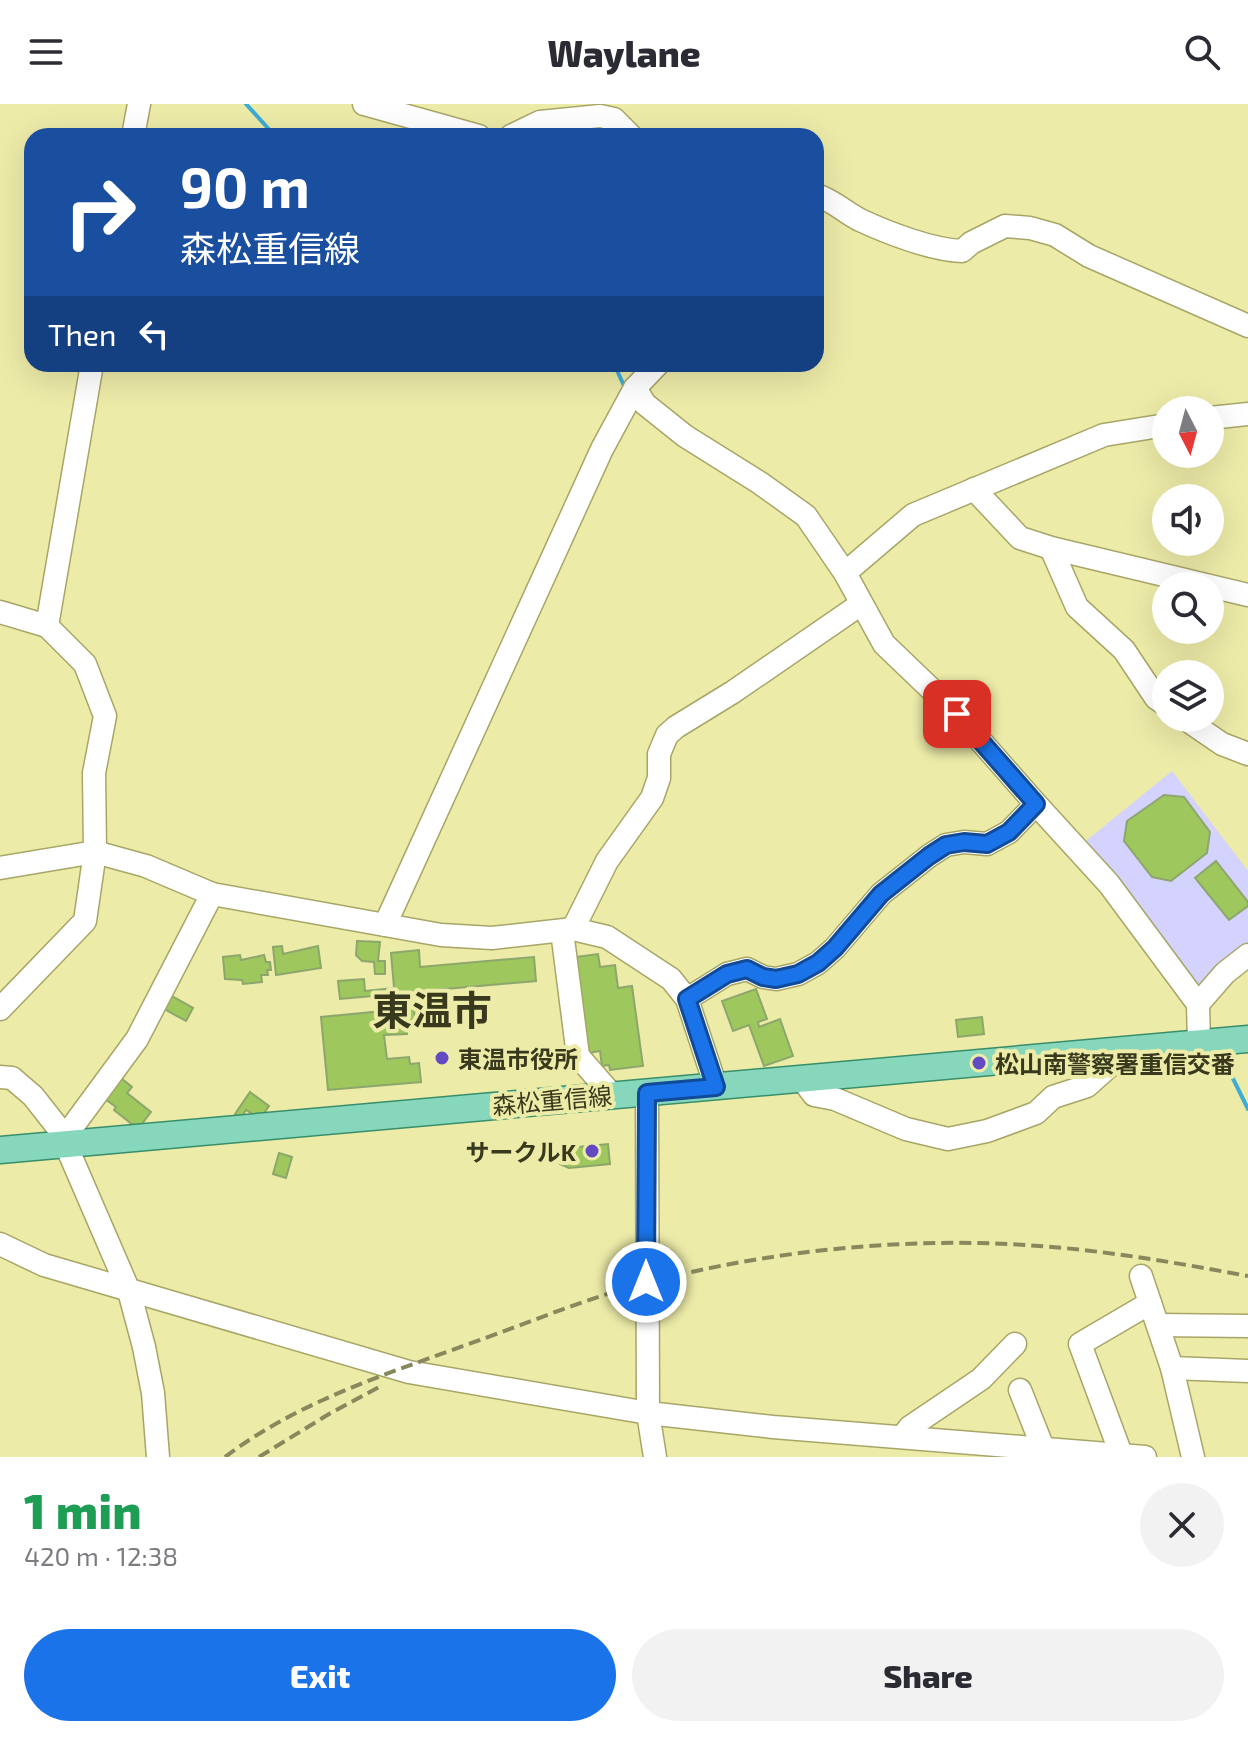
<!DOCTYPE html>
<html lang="en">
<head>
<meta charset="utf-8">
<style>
	:root { --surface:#fff; --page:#f2f2f3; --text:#2b2b33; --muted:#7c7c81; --accent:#1a73e8 }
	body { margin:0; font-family:"Exo 2","Noto Sans JP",sans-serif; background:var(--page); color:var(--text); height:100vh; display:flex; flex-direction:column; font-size:30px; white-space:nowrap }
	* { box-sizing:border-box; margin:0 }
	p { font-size:26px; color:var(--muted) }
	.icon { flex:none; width:44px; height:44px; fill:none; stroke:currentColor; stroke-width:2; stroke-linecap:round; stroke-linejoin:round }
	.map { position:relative; height:1353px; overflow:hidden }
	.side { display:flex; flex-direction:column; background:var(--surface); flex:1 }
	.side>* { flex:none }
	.banner { position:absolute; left:24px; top:24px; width:800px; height:244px; border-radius:24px; box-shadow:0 8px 32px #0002; background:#1a4fa0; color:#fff; overflow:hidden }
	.needle { width:52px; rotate:174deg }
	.fabs { position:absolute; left:1152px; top:292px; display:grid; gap:16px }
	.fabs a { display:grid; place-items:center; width:72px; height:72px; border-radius:50%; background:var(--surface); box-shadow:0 8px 32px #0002; font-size:40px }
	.pin { position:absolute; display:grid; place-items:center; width:68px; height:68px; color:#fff; margin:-34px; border-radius:16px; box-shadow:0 4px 12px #0006 }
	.me { position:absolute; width:88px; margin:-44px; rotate:0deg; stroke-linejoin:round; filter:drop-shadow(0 0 6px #0008) }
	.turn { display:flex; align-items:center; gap:28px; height:168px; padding:0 24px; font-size:36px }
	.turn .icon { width:104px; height:104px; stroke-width:2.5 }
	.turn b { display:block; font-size:56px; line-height:68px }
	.then { display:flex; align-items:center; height:76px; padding:0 24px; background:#0003; gap:16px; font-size:30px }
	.round { display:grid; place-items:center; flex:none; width:84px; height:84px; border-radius:42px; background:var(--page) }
	.overview { display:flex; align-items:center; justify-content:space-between; height:136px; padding:0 24px }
	h1 { font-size:48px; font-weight:800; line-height:60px; color:#1e9e55 }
	.action { display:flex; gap:16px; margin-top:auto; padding:16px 24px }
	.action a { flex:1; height:92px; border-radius:48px; background:var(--accent); color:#fff; font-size:32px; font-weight:800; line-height:92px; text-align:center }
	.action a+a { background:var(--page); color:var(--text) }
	header { display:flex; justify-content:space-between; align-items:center; height:104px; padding:0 24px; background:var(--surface); font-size:36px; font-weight:800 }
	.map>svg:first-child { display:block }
</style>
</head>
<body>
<header><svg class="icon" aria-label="menu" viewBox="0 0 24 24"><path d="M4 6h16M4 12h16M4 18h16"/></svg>Waylane<svg class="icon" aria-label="search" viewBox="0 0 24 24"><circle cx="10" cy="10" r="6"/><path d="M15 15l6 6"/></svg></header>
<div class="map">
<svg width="1248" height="1353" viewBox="0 0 1248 1353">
	<rect width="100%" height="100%" fill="#eceba8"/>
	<polygon fill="#d4d2fe" points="1172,667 1248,767 1248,845 1195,888 1081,741"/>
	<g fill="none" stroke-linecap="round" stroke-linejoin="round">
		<g stroke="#3facd5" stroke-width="4">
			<polyline points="246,0 275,32"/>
			<polyline points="614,260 626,286"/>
			<polyline points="1219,946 1248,1005"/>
		</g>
	</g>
	<g fill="#9ec75e" stroke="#8da66c" stroke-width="2">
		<polygon points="1164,691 1184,693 1210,728 1207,749 1171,777 1152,773 1124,737 1127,717"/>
		<polygon points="1216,757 1248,798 1248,802 1229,816 1195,774"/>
		<polygon points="357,837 380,838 378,857 385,857 385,870 375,870 374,858 362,857 356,851"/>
		<polygon points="282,842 283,850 318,842 321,864 276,871 273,843"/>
		<polygon points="419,846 420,863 534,853 536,877 401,889 402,905 396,906 391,849"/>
		<polygon points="598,850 600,863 615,861 618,884 632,882 643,962 610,966 609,961 602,962 600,947 588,949 575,853"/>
		<polygon points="240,851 241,856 264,851 266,858 270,858 271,866 267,866 268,871 261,871 262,878 243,880 242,876 225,875 223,853"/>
		<polygon points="364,875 365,887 394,884 395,890 340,895 338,877"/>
		<polygon points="756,885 767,915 758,918 759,923 780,915 793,952 764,962 749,921 733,927 722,897"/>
		<polygon points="172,892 193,904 186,917 164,905"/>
		<polygon points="414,904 416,922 407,923 407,930 384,931 387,955 409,953 410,960 419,959 421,978 328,986 321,913"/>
		<polygon points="982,913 984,930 958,933 956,916"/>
		<polygon points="121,974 132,983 127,989 151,1008 138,1025 114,1006 116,1003 105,995"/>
		<polygon points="250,988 269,1002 260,1015 246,1006 241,1014 235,1010"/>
		<polygon points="608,1040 610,1060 569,1064 560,1060 558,1045"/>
		<polygon points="279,1049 292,1053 286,1074 273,1070"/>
	</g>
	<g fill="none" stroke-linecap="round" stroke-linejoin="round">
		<defs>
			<g id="minor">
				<polyline points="364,0 479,32"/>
				<polyline points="133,32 139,0"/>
				<polyline points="511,32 540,18 600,12 614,15 631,32"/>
				<path d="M 816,91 C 833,96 844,108 860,116 C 888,129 932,146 962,147 L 971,139 L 1005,122 L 1030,124 L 1055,131 L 1089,152 L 1248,222"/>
				<polyline points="635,284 645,300 685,332 760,379 806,412 845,469 884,540 957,610 1036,700 1009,728 987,740 964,738 946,741 929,752 881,790 835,844 818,859 798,870 776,875 763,873 747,865 727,870 687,895"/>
				<polyline points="1210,314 1248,310"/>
				<polyline points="974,385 1020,434 1051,444 1248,491"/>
				<polyline points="1051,444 1077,503 1124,546 1156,594 1166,601"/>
				<polyline points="845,469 913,411 1104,331 1166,321"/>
				<polyline points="0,508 47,522 85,560 105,612 94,669 95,748 85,817 0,905"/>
				<polyline points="47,522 92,260"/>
				<polyline points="1184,614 1222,640 1248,650"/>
				<polyline points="1036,700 1109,780 1198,900"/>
				<polyline points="0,764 95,748 146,762 212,790 441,831 492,834 573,825 607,833 671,875 687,895 716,983"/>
				<polyline points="385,821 602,345 635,284 658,260"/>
				<polyline points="573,825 607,757 652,694 659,674 659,650 667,631 676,623 733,588 861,500"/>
				<polyline points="562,827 578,952 612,991"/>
				<polyline points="1199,939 1198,900 1225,869 1248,851"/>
				<polyline points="0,973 12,974 33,992 59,1025 129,1187 144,1243 153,1289 158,1353"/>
				<polyline points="802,975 814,991 835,995 906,1025 948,1035 987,1027 1036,1009 1053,993 1087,982 1114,958 1122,946"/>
				<polyline points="647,989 648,1309 655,1353"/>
				<polyline points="65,1040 73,1022 137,935 212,790"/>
				<polyline points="0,1140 44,1161 409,1268 648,1309 773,1323 1145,1353"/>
				<polyline points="1141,1172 1172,1264 1193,1353"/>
				<polyline points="1158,1221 1248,1222"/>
				<polyline points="1172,1264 1248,1267"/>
				<polyline points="1020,1286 1043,1344"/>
				<polyline points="903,1332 910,1323 981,1275 1015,1240"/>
				<polyline points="1121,1350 1080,1240 1150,1199"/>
			</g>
			<polyline id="major" points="0,1046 1248,935"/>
		</defs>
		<use href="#minor" stroke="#a8a667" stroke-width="25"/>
		<use href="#major" stroke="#388e69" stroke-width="29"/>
		<use href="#minor" stroke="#fff" stroke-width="22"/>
		<use href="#major" stroke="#87d7bd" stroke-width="26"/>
		<g stroke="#89885c" stroke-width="4" stroke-dasharray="12 6" stroke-linecap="butt">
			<path d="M 225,1353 C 298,1298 381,1272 466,1241 C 526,1220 586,1194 649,1178 C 774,1146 910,1132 1039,1142 C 1109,1147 1178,1159 1248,1172"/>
			<polyline points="259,1353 329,1310 383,1281"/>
		</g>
	</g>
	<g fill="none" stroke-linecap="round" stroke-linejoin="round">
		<defs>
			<polyline id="route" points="646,1178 647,989 716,983 687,895 727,870 747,865 763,873 776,875 798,870 818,859 835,844 881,790 929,752 946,741 964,738 987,740 1009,728 1036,700 957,610"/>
		</defs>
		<use href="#route" stroke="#114b97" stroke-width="20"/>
		<use href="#route" stroke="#1a73e8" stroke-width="14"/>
	</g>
	<g fill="#624ac3" stroke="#eceba8" stroke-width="3">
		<circle cx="442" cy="954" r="8"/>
		<circle cx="979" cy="959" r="8"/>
		<circle cx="592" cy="1047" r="8"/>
	</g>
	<g text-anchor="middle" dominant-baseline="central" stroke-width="8" stroke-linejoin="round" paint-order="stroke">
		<g font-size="24" font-weight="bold" fill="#39391e" stroke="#eceba8" text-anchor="start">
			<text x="458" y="954">東温市役所</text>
			<text x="995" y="959">松山南警察署重信交番</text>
			<text x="576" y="1047" text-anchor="end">サークルK</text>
		</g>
		<g font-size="24" fill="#39391e" stroke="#eceba8">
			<text transform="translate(552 996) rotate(-5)">森松重信線</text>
		</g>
		<g font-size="40" font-weight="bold" fill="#39391e" stroke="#eceba8">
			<text x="432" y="905">東温市</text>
		</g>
	</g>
</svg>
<div class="fabs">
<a><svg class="needle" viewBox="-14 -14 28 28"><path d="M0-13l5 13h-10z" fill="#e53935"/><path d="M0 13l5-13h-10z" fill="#7c7c81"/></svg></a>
<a><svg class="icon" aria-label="sound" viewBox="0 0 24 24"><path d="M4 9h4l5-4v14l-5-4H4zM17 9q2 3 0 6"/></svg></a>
<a><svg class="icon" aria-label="search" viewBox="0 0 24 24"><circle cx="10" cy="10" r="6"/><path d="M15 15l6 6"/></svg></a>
<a><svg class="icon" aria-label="layers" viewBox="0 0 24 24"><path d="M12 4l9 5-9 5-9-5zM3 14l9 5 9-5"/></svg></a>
</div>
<div class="pin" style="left:957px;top:610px;background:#d93025"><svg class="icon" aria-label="arrive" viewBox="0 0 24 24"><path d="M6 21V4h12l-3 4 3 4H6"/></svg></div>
<svg class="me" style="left:646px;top:1178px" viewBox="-20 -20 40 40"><circle r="17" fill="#1a73e8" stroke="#fff" stroke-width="3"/><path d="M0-11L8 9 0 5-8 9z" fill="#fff"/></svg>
<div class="banner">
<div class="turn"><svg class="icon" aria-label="right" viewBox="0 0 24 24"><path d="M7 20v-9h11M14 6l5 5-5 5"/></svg><div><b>90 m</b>森松重信線</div></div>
<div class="then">Then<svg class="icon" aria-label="left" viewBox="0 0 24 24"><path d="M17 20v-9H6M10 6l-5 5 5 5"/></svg></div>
</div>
</div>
<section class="side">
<div class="overview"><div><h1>1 min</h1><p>420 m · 12:38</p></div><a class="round"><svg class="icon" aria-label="close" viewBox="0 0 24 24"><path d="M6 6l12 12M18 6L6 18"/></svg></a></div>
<div class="action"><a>Exit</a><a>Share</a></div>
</section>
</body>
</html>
